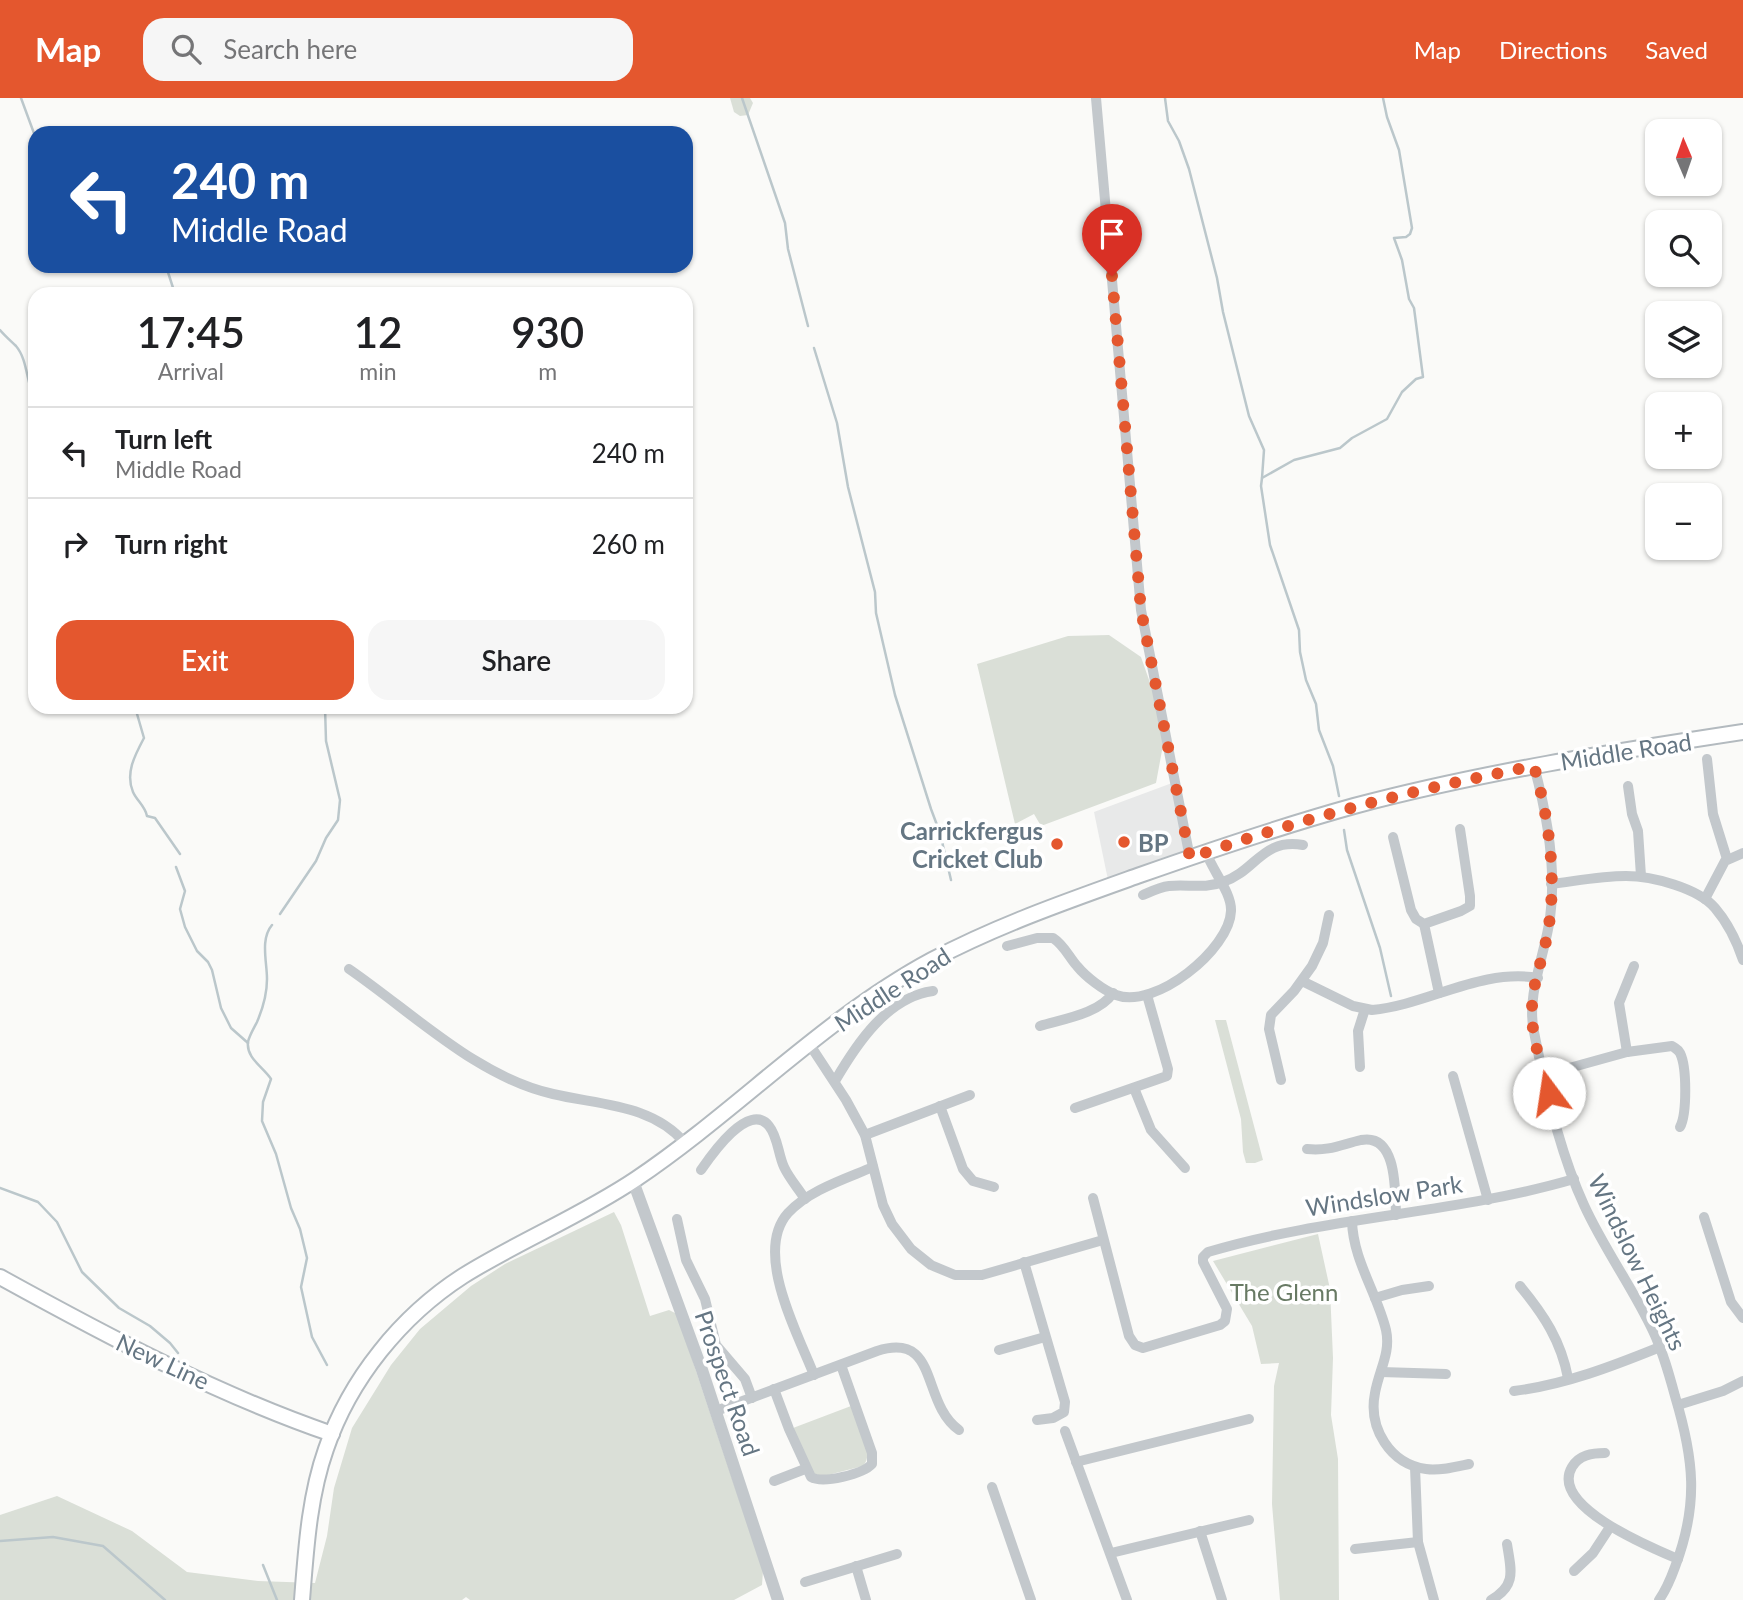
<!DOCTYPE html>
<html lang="en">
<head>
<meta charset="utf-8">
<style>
	:root { --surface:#fff; --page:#f6f6f6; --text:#202124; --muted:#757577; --line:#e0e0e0; --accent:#e4572e }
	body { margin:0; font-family:Lato,sans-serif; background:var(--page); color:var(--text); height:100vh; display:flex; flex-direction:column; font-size:26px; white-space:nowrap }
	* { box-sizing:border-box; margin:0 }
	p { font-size:23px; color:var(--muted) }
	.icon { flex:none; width:38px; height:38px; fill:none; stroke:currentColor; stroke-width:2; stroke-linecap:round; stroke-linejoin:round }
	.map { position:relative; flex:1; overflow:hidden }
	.drawer { position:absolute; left:28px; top:189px; width:665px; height:427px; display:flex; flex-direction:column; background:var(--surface); border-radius:21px; box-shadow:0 2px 5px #0004 }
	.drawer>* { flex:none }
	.banner { position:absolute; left:28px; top:28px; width:665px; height:147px; border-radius:21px; box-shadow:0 2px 5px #0004; background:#1a4fa0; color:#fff; overflow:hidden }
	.needle { width:46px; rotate:358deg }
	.controls { position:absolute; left:1645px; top:21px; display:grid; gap:14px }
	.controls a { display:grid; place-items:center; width:77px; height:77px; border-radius:14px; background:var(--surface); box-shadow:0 2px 5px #0004; font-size:35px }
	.pin { position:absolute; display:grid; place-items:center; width:60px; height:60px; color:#fff; margin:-72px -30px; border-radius:50% 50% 50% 0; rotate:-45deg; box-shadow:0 0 7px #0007 }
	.pin .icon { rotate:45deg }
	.me { position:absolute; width:77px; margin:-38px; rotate:346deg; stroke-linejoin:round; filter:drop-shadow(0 0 5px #0008) }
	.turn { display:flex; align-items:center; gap:24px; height:147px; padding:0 28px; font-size:32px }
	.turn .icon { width:91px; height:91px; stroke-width:2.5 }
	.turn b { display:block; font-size:49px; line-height:60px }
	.eta { display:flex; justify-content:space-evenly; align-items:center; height:119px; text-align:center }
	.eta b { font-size:42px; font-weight:600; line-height:49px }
	.action { display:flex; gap:14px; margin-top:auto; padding:14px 28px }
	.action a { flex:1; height:80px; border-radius:21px; background:var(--accent); color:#fff; font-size:28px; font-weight:600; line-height:80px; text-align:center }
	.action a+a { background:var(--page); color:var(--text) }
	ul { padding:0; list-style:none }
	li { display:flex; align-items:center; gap:21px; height:91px; padding:0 28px; border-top:2px solid var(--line) }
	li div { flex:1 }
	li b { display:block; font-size:26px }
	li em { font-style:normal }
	header { display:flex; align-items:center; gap:42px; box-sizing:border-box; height:98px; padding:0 35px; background:var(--accent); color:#fff }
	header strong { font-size:33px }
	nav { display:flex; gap:38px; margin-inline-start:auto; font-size:24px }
	.search { width:490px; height:63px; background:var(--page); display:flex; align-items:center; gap:18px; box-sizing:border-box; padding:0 24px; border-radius:21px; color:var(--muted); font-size:26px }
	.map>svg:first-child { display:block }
</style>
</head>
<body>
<header>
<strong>Map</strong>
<div class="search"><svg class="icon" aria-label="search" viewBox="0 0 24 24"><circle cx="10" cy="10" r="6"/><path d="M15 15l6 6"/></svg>Search here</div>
<nav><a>Map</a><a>Directions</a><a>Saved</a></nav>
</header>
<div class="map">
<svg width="1743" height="1502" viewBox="0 0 1743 1502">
	<rect width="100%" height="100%" fill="#fafaf8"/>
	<polygon fill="#e8e9e9" points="1172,685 1186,752 1108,782 1094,714"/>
	<g fill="#dadfd7">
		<polygon points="730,0 750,0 753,5 748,17 740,18 734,14"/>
		<polygon points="1109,537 1141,559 1156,602 1163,647 1156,685 1041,728 1034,716 1015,726 977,566 1068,538"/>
		<polygon points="1215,922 1226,922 1263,1062 1255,1065 1246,1065 1243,1054 1241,1021"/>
		<polygon points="614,1114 621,1127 650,1218 669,1212 677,1216 763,1473 762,1487 734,1502 470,1502 466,1499 462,1502 0,1502 0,1417 57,1398 132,1433 187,1474 258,1483 315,1485 327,1438 334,1390 352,1330 391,1267 420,1231 471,1188 505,1166"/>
		<polygon points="1318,1136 1330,1191 1333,1260 1331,1317 1338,1361 1339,1502 1280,1502 1272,1406 1274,1288 1279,1265 1261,1266 1252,1228 1213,1163"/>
		<path d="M 851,1308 C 857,1324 876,1355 863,1368 L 824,1378 L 813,1376 L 793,1330 Z"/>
	</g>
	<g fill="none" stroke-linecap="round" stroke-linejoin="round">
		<g stroke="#bbc7cb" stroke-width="2.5">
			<polyline points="21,0 35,38"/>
			<polyline points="742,0 785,125 788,151 808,228"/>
			<polyline points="1165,0 1168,23 1179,43 1189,71 1217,180 1223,214 1249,318 1264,352 1262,380"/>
			<polyline points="166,168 175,196"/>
			<path d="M 0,232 C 5,238 11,243 16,248 C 28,262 26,285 35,301"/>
			<polyline points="814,250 837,325 848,389 875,494 876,515 895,597 931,711 940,735 951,782"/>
			<path d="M 135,609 L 144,640 C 135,657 125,675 133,694 C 137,703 145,708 147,718 L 155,720 L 180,756"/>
			<polyline points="1339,698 1333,668 1319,632 1316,606 1306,582 1300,554 1299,532 1270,447 1261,388 1262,380 1294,362 1340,350 1352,340 1387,321 1402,294 1416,281 1423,279 1414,210 1409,201 1402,162 1394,140 1406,139 1410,136 1412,130 1399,52 1387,19 1383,0"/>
			<polyline points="1344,732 1347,752 1380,850 1391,898"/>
			<polyline points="176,769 185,793 180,811 185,829 197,853 208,864 212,872 221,910 231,930 248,945"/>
			<polyline points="280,816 316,763 326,740 338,722 340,702 326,643 325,609"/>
			<path d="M 272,827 C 260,841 267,864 267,881 C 267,896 263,910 257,924 C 254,930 249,938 248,944 C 246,960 263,969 271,981 L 263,1004 L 262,1023 L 276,1056 L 291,1110 L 300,1131 L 307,1160 L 301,1189 L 312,1239 L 327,1267"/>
			<polyline points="0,1090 38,1104 57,1124 82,1174 119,1210 150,1228 170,1245 178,1255"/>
			<polyline points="0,1443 53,1439 103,1448 165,1502"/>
			<polyline points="263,1467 277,1502"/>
		</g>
		<defs>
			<g id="secondary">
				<path d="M 0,1179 C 107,1238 216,1296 332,1336"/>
				<path d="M 302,1502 C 306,1452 309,1399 326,1351 C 350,1281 401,1218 463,1178 C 519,1143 581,1118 636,1081 C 737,1013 824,920 932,862 C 998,827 1070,802 1140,777 C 1211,752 1282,728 1354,708 C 1482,674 1612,654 1743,634"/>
			</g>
		</defs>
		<use href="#secondary" stroke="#b3babf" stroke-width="18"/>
		<g stroke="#c3c8cc" stroke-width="10">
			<polyline points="1096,0 1141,512 1190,760"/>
			<polyline points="1707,661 1713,716 1727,761"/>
			<path d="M 1534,668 C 1547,716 1557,770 1550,820 C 1545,857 1526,897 1534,934 C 1545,991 1560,1055 1584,1107 C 1604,1151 1633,1190 1653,1233 C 1663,1254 1669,1276 1675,1298 C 1694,1361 1699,1406 1675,1469 C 1671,1480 1666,1492 1659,1502"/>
			<polyline points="1628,688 1632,716 1638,733 1641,778"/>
			<polyline points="1393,739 1411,812 1416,821 1424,826 1461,813 1470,808 1470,798 1460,731"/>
			<path d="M 1551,786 C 1576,783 1601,778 1626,778 C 1652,778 1698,790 1715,810 C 1727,824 1737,844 1743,862"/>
			<path d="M 1143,797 C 1152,793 1160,789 1169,788 C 1187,786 1205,791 1223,784 C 1256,773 1262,740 1303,747"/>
			<polyline points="1705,801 1725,763 1743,755"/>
			<polyline points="1424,826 1439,895"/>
			<path d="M 1007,848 L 1037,840 L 1053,840 C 1064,847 1069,859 1077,868 C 1086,879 1103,892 1116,897 C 1155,912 1230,851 1231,813 C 1232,795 1212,772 1206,754"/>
			<path d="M 349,871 C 413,915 477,979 553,996 C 599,1007 652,1006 685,1045"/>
			<path d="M 1302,883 L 1353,908 L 1372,912 C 1427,907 1481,870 1538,880"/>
			<path d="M 1040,928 C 1063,921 1099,916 1113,895"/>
			<polyline points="810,947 846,1002 865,1037 883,1107 892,1126 911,1151 931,1167 955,1177 982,1177 1103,1142"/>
			<polyline points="1627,954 1619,905 1634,868"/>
			<polyline points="1360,969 1358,933 1365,911"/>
			<path d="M 1544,977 L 1627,954 L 1672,948 C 1676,951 1678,951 1680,955 C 1687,969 1687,1016 1680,1029"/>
			<polyline points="1453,978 1488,1102"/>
			<polyline points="1281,982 1269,931 1271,917 1294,893 1312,868 1323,845 1329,817"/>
			<path d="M 835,983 C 856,947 887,899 933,893"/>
			<polyline points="1134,990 1151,1032 1185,1070"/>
			<polyline points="940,1008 963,1071 973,1083 994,1089"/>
			<polyline points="1075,1010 1167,978 1168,971 1147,897"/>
			<polyline points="865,1037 970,997"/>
			<path d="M 1307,1051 C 1330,1053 1340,1047 1361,1042 C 1398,1035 1395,1095 1396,1117"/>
			<path d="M 701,1072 C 712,1056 749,1003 769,1028 C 778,1039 778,1056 784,1069 C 789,1080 798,1090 805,1101"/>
			<path d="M 1093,1100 L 1129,1238 L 1135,1247 L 1143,1250 L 1220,1227 L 1225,1223 L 1227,1211 L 1203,1164 L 1203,1159 L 1208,1154 C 1328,1118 1454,1116 1574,1081"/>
			<polyline points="1704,1119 1731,1204 1743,1220"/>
			<polyline points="677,1121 686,1162 705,1201 716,1247 745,1281 752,1300"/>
			<path d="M 1352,1123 C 1353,1162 1377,1195 1386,1232 C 1391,1255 1379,1272 1375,1295 C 1368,1330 1390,1366 1426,1371 C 1440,1373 1455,1369 1469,1366"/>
			<polyline points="1024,1164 1065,1304 1064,1314 1053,1320 1037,1322"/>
			<path d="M 1520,1188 C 1544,1217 1561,1243 1568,1280"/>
			<polyline points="1375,1200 1402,1192 1429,1188"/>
			<polyline points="999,1252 1045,1239"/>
			<polyline points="1381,1274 1446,1276"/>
			<path d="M 814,1277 C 798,1236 753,1154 788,1115 C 809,1092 845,1081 873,1069"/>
			<path d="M 774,1291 L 789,1331 L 811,1379 C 823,1386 863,1376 872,1366 L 872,1355 L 841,1267"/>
			<path d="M 1514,1293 C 1564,1287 1613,1268 1660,1249"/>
			<polyline points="1678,1307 1723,1293 1743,1283"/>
			<path d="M 716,1313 L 877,1253 C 940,1233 920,1304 959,1332"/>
			<polyline points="1065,1333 1127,1502"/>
			<path d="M 1605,1355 C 1592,1355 1579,1357 1572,1369 C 1549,1408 1652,1450 1678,1461"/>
			<polyline points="1076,1364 1249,1321"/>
			<polyline points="1415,1369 1418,1444 1434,1502"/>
			<polyline points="774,1383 805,1371"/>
			<polyline points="992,1389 1031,1502"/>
			<polyline points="1200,1433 1222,1502"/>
			<polyline points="1355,1451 1418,1444"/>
			<polyline points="1111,1455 1249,1422"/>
			<polyline points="856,1468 866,1502"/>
			<polyline points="1574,1473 1593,1455 1610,1429"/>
			<polyline points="805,1484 897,1456"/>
			<path d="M 1491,1502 C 1517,1487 1511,1472 1507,1446"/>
		</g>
		<polyline stroke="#c3c8cc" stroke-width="12" points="633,1083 702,1272 778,1502"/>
		<use href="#secondary" stroke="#fff" stroke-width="14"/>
	</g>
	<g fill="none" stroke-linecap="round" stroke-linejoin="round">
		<path stroke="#e4572e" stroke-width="12" stroke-dasharray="0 21.6" d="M 1112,178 L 1141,512 L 1190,760 C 1302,720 1417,691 1534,668 C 1549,720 1557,779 1548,833 C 1544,858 1532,885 1532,911 C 1531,939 1542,969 1549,995"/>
	</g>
	<g fill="#e4572e" stroke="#fff" stroke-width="2.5">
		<circle cx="1124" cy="744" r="7"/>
		<circle cx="1057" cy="746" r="7"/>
	</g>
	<g text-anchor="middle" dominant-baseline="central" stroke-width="7" stroke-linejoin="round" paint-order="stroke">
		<g font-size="24" fill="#657683" stroke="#fff">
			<text transform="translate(1626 653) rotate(-9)">Middle Road</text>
			<text transform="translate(892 891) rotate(-33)">Middle Road</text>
			<text transform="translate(1384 1097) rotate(-9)">Windslow Park</text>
			<text transform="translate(1638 1164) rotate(64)">Windslow Heights</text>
			<text transform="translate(163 1263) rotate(25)">New Line</text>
			<text transform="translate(728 1285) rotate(71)">Prospect Road</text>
		</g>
		<g font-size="24" font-weight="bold" fill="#657683" stroke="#fff" text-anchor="end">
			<text x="1043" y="732">Carrickfergus<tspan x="1043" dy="28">Cricket Club</tspan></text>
			<text x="1138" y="744" text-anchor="start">BP</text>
		</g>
		<g font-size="24" fill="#687a64" stroke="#fff">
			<text x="1284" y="1193">The Glenn</text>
		</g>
	</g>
</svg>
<div class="controls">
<a><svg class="needle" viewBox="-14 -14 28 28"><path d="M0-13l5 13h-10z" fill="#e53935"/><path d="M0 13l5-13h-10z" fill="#757577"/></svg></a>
<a><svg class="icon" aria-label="search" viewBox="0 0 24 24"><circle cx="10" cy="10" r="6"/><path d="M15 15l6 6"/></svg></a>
<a><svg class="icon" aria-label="layers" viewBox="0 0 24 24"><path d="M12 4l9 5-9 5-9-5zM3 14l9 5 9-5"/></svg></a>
<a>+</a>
<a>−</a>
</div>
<div class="pin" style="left:1112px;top:178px;background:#d93025"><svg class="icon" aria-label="arrive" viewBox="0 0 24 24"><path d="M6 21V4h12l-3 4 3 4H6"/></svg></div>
<svg class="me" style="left:1549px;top:995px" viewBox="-20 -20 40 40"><circle r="19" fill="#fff"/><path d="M0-13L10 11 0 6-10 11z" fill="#e4572e"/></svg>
<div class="banner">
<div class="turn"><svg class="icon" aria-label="left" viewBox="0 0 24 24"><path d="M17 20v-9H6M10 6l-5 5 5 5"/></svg><div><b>240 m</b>Middle Road</div></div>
</div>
<section class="drawer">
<div class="eta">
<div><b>17:45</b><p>Arrival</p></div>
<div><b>12</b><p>min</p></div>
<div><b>930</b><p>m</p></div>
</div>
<ul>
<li><svg class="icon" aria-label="left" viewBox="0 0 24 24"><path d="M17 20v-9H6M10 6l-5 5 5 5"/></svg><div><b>Turn left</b><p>Middle Road</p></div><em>240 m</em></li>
<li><svg class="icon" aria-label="right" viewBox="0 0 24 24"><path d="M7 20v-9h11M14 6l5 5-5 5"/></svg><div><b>Turn right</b></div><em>260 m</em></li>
</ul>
<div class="action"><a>Exit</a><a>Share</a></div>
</section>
</div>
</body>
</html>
